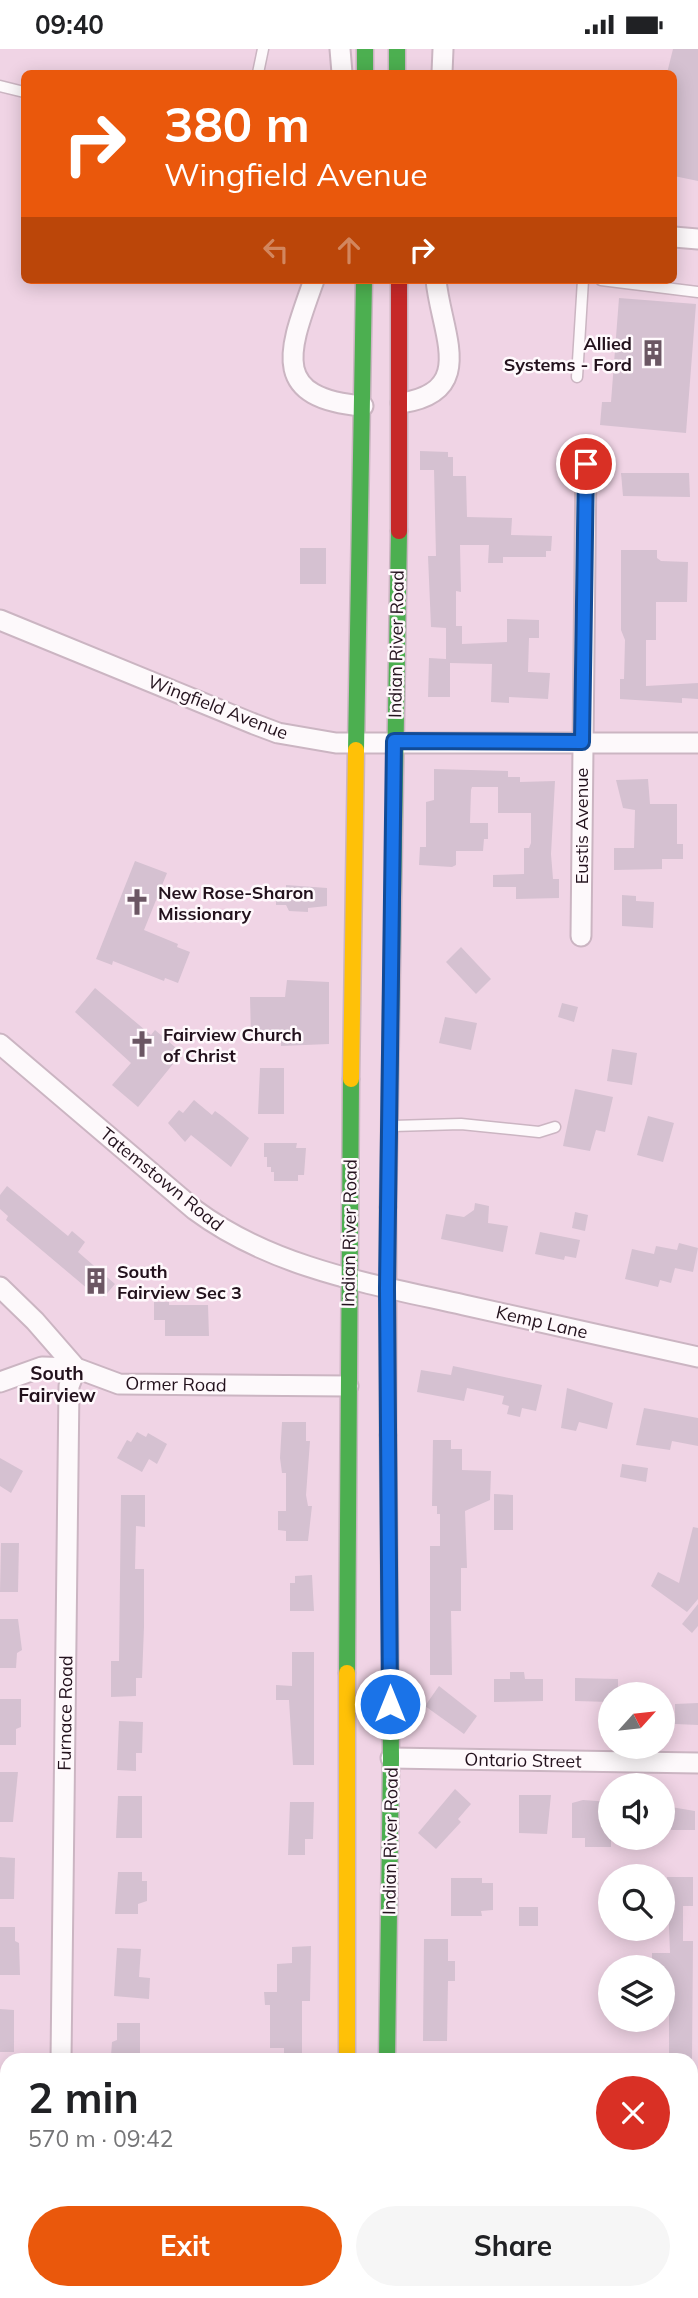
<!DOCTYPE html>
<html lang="en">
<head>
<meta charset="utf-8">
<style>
	:root { --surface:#fff; --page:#f6f6f6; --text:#202124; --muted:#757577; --accent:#ea580c }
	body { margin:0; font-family:Mulish,sans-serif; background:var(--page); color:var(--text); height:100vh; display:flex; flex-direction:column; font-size:26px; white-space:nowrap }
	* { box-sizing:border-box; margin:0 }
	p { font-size:23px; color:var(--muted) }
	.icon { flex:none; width:38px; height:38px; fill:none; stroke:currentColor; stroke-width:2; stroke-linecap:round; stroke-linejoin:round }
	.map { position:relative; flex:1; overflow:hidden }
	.panel { position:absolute; left:0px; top:2004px; width:698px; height:247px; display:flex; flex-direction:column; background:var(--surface); border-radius:21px 21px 0 0; box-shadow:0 4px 18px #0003 }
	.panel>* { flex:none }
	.banner { position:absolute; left:21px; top:21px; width:656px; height:214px; border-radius:10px; box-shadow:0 4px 18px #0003; background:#ea580c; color:#fff; overflow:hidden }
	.needle { width:46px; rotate:63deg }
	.buttons { position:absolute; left:598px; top:1633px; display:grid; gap:14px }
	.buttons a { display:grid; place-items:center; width:77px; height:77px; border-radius:50%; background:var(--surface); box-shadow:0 4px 18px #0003; font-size:35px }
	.pin { position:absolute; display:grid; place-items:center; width:60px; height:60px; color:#fff; margin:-30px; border:4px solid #fff; border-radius:50%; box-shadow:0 2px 7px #0007 }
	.me { position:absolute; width:77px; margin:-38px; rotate:0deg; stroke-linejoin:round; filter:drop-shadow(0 0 5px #0008) }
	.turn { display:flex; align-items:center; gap:24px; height:147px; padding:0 28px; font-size:32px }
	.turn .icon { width:91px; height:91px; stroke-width:2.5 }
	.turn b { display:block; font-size:49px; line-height:60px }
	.lanes { display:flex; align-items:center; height:66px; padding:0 28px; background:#0003; justify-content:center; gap:35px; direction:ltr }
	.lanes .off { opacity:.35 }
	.round { display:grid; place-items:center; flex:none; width:74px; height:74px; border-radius:37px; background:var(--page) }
	.head { display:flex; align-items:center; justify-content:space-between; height:119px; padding:0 28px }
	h1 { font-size:42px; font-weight:700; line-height:52px }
	.action { display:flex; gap:14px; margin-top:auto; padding:14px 28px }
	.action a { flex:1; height:80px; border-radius:42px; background:var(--accent); color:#fff; font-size:28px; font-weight:700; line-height:80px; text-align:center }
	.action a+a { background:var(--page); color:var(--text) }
	.status { display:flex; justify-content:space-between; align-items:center; height:49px; padding:0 35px; background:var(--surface); direction:ltr }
	.status svg { height:19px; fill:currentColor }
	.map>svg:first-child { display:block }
</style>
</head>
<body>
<div class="status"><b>09:40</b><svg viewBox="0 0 49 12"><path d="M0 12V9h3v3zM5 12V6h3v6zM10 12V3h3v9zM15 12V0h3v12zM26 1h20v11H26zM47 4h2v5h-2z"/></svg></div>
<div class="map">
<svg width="698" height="2249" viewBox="0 0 698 2249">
	<rect width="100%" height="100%" fill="#f0d4e5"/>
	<g fill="#d5c1d1">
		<polygon points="673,0 698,0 698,132 674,127 674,24 667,24"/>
		<polygon points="619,249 696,255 686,384 600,376 602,353 611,353"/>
		<polygon points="420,402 448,403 448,408 453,408 453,427 466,427 467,468 512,469 511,486 552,487 551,502 546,502 546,508 503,508 503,514 488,514 489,496 460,496 461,543 456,542 456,577 462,577 462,595 507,593 507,570 539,571 539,589 529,589 528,623 550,624 548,650 509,648 509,654 491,653 492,615 450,614 450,648 428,648 429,609 446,610 446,579 431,578 428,507 436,507 434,421 420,421"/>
		<polygon points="621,424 689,424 690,448 623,447"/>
		<rect x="300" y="499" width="26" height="36"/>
		<polygon points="621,501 657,501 657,509 661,512 688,513 687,553 656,553 656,591 646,591 646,637 698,634 698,650 682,649 682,654 620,650 620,630 624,630 625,591 621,581"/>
		<polygon points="434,720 508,722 508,728 520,728 520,733 555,732 551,805 553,830 559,830 559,849 516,850 516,838 493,838 493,826 524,825 524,799 529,799 531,794 531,764 498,764 498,738 472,738 471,741 470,774 488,774 488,790 484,790 483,802 456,802 456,816 452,818 419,816 420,798 426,798 426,753 434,751"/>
		<polygon points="648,730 650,755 677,755 677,795 683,795 683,810 662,810 662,820 614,821 614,799 634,799 635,761 623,759 616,731"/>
		<polygon points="135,812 167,824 144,881 178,895 177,898 190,903 178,934 165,929 164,932 113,912 112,916 96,910"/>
		<polygon points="286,836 327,839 327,857 308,859 308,863 289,862 286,856 276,856 276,840 286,840"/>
		<polygon points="622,846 636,847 636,852 654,853 653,879 622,877"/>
		<polygon points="461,898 491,930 476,945 446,913"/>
		<polygon points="287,931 329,933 329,995 281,997 281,989 251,988 250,948 285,948"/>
		<polygon points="95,939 151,986 155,981 182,1004 138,1058 112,1036 131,1014 75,963"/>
		<polygon points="562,954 578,958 574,973 558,968"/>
		<polygon points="445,968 477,974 471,1001 439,994"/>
		<polygon points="612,1000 637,1004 632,1036 607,1032"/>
		<polygon points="260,1019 284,1019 284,1065 258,1065"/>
		<polygon points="575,1040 613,1048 605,1083 596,1081 590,1102 563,1097"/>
		<polygon points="194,1051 212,1066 215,1062 222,1067 249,1089 231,1118 191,1086 185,1093 168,1074 179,1061 183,1064"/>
		<polygon points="648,1067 674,1074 663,1113 637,1106"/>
		<polygon points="264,1094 297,1094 296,1099 306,1099 304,1126 298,1126 298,1132 274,1132 274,1123 271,1123 271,1118 267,1118 267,1108 264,1108"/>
		<polygon points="7,1137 68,1187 72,1182 85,1193 78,1203 115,1235 104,1248 97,1243 95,1246 6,1171 8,1167 0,1160 0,1146"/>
		<polygon points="475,1154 489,1157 488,1174 508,1177 503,1203 441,1190 446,1165 464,1168 474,1161"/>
		<polygon points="575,1163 588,1166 585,1182 572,1179"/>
		<polygon points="540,1183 580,1191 576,1209 565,1207 564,1211 535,1205"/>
		<polygon points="679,1194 698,1199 693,1223 675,1219 671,1234 660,1231 658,1238 625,1230 632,1200 654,1205 656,1197 677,1201"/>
		<polygon points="154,1253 169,1253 169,1256 208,1256 209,1287 165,1287 165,1271 154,1271"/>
		<polygon points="453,1317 542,1336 536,1362 522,1359 520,1368 507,1365 509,1357 502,1355 504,1347 467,1339 464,1352 417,1343 421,1321 451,1326"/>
		<polygon points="567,1339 613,1354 607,1380 579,1373 576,1382 561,1379"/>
		<polygon points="644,1359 698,1369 698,1397 672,1392 670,1401 636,1396"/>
		<polygon points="282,1373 306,1373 306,1392 310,1392 306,1446 308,1457 312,1457 308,1492 286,1492 286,1482 278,1481 278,1462 286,1462 286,1424 282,1424 280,1409"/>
		<polygon points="137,1383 146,1388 148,1384 167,1395 157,1415 149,1410 142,1423 117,1409 127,1391 131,1393"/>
		<polygon points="433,1391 451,1391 451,1400 462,1400 462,1421 491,1422 490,1451 465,1462 467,1519 461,1519 461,1562 451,1562 452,1626 430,1626 430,1497 440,1497 440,1465 437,1465 437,1457 432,1457"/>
		<polygon points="0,1409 23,1422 11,1444 0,1437"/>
		<polygon points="622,1415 648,1419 646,1433 620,1428"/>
		<polygon points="494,1445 513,1446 513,1481 494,1481"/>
		<polygon points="121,1446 145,1446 145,1478 136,1477 135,1520 144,1520 144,1578 142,1629 136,1629 136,1647 111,1648 111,1612 119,1612"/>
		<polygon points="693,1478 698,1479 698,1550 687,1563 651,1537 658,1523 679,1534"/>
		<polygon points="1,1494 19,1494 18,1543 0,1543"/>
		<polygon points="312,1526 314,1562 290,1562 290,1534 295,1534 295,1527"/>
		<polygon points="698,1555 698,1577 692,1584 682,1575"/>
		<polygon points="0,1570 18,1570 22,1601 17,1604 16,1619 0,1619"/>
		<polygon points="292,1603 314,1603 314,1716 293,1716 289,1651 276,1651 276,1636 292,1637"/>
		<polygon points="510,1623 524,1623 525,1630 543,1630 543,1652 494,1653 494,1630 510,1630"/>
		<polygon points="575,1629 618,1630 618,1645 611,1645 611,1653 575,1652"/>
		<polygon points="439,1637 477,1667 464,1685 425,1657"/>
		<polygon points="0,1650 21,1650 21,1678 16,1680 16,1696 0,1696"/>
		<polygon points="698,1654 698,1676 675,1675 675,1655"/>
		<polygon points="119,1672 143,1673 142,1704 136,1704 136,1722 117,1721"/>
		<polygon points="0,1723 18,1723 13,1773 0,1773"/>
		<polygon points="455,1740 471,1755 458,1770 461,1773 436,1800 418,1784"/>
		<polygon points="519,1746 551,1746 547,1785 519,1784"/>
		<polygon points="118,1747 142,1747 142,1789 116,1789"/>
		<polygon points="583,1751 611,1753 611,1798 585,1798 585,1789 572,1789 572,1754"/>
		<polygon points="290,1753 314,1753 313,1790 305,1790 305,1806 288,1806"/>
		<polygon points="671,1758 695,1762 695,1781 671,1781"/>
		<polygon points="0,1808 15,1809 14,1850 0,1850"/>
		<polygon points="118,1823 142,1823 142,1832 147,1832 147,1852 138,1855 138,1865 115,1865"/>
		<polygon points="667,1828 693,1828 693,1857 683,1857 683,1892 693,1892 692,2011 669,2011 669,1966 663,1966 663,1918 652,1918 652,1904 670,1904"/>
		<polygon points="451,1829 482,1829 482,1834 493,1834 493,1861 481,1862 482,1867 451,1867"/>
		<rect x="519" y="1858" width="19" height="19"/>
		<polygon points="0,1878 15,1878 15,1892 19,1894 20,1926 0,1926"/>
		<polygon points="424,1890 448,1890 448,1912 455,1912 455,1932 448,1932 447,1992 423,1992"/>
		<polygon points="311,1897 310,1952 302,1952 302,2005 284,2005 284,1999 270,1999 270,1956 265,1956 264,1943 277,1943 277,1915 292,1914 292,1898"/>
		<polygon points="117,1899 141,1900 139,1928 150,1929 149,1950 114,1947"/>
		<polygon points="0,1960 14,1961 14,2003 0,2003"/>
		<polygon points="117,1974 140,1974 140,2011 114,2011 111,2007 112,1993 117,1991"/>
	</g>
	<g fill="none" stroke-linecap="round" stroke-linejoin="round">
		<defs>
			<g id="lane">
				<polyline points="258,24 263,0"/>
				<polyline points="0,37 24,43"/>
				<polyline points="601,231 698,243"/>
				<polyline points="577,328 583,231"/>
				<polyline points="393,1077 461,1075 539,1083 555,1078"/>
				<polyline points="92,2244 95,2249 277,2244"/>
			</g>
			<g id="street">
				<polyline points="340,0 342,24"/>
				<polyline points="442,24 443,0"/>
				<polyline points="674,188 698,190"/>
				<path d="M 314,231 C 290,299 267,349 363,357"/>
				<path d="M 401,354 C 478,343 441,284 436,231"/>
				<polyline points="0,571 254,675 278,684 336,694 698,694"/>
				<polyline points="581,887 586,415"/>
				<path d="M 0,995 L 195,1161 C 273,1219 371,1235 464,1256 C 542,1273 620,1291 698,1308"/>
				<polyline points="0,1238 35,1272 76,1319 119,1335 348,1337"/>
				<polyline points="0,1333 42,1318 76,1319 69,1337 61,2011"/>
				<polyline points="391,1709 698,1714"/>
				<polyline points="691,2213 698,2213"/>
				<polyline points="3,2249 8,2244"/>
			</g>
			<g id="fast">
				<polyline points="365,0 365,24"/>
				<polyline points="397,0 397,24"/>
				<polyline points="356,701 364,231"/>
				<polyline points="388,1158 399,482"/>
				<polyline points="347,1624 351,1030"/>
				<polyline points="387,2011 391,1709 388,1386"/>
			</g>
			<g id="slow">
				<polyline points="351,1030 356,701"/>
				<polyline points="388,1386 388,1158"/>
				<polyline points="347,2011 347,1624"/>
				<polyline points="345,2244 345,2249"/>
				<polyline points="384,2244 384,2249"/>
			</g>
			<polyline id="jam" points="399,482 399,231"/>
		</defs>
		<use href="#lane" stroke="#cbb5c2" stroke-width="13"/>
		<use href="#street" stroke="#cbb5c2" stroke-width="23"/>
		<use href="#fast" stroke="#cbb5c2" stroke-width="19"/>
		<use href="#slow" stroke="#cbb5c2" stroke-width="19"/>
		<use href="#jam" stroke="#cbb5c2" stroke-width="19"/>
		<use href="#lane" stroke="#fdf9fb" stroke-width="10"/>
		<use href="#street" stroke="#fdf9fb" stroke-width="19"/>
		<use href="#fast" stroke="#4caf50" stroke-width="16"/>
		<use href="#slow" stroke="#ffc107" stroke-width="16"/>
		<use href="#jam" stroke="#c62828" stroke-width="16"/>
	</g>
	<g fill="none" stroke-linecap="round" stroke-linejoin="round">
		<defs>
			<polyline id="route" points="390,1655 387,1239 394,692 582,693 586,415"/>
		</defs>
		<use href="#route" stroke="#114b97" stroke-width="18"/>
		<use href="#route" stroke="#1a73e8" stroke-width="12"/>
	</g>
	<defs>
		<symbol id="building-bare" viewBox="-9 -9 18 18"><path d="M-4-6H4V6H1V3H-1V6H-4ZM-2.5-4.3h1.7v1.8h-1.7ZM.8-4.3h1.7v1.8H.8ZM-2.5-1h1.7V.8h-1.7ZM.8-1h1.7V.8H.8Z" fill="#6b5663" stroke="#fff9fc" stroke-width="2.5" paint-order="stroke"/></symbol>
		<symbol id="church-bare" viewBox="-9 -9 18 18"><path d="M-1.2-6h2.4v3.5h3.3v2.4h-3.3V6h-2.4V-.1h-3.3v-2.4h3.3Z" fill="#6b5663" stroke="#fff9fc" stroke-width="2.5" paint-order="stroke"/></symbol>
	</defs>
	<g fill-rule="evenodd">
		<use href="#building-bare" x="634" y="285" width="38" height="38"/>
		<use href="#church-bare" x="118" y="834" width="38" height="38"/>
		<use href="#church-bare" x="123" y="976" width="38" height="38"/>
		<use href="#building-bare" x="77" y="1213" width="38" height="38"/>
	</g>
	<g text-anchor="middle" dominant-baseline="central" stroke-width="5" stroke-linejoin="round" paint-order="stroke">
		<g font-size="18" font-weight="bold" fill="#23121d" stroke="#fff9fc" text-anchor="start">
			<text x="632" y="294" text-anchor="end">Allied<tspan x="632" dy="21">Systems - Ford</tspan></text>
			<text x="158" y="843">New Rose-Sharon<tspan x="158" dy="21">Missionary</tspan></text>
			<text x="163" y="985">Fairview Church<tspan x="163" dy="21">of Christ</tspan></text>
			<text x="117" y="1222">South<tspan x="117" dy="21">Fairview Sec 3</tspan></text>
		</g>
		<g font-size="18" fill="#23121d" stroke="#fff9fc">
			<text transform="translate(396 595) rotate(-89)">Indian River Road</text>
			<text transform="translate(218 658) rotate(21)">Wingfield Avenue</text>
			<text transform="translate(581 777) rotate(-90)">Eustis Avenue</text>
			<text transform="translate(162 1130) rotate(39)">Tatemstown Road</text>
			<text transform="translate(349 1184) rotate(-89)">Indian River Road</text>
			<text transform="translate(542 1273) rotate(13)">Kemp Lane</text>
			<text transform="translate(176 1335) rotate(1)">Ormer Road</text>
			<text transform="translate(65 1664) rotate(-89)">Furnace Road</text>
			<text transform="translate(523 1711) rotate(1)">Ontario Street</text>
			<text transform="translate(390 1792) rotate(-89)">Indian River Road</text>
		</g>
		<g font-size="19" font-weight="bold" fill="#23121d" stroke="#fff9fc">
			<text x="57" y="1324">South<tspan x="57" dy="22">Fairview</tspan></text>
		</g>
	</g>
</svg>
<div class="buttons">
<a><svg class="needle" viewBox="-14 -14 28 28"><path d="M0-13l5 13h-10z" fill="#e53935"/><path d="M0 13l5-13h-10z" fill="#757577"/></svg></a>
<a><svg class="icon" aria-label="sound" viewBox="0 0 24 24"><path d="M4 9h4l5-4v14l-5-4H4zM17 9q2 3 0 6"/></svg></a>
<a><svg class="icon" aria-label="search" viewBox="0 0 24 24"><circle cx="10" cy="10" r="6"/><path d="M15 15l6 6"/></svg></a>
<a><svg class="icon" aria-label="layers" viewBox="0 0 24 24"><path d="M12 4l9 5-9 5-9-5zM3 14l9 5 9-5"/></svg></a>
</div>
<div class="pin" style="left:586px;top:415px;background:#d93025"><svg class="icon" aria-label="arrive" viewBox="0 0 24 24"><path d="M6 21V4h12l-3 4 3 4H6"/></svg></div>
<svg class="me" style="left:390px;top:1655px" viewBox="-20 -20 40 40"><circle r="17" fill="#1a73e8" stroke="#fff" stroke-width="3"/><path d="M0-11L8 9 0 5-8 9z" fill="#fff"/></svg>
<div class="banner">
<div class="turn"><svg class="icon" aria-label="right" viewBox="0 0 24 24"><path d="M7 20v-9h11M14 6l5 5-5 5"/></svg><div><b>380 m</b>Wingfield Avenue</div></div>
<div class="lanes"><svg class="icon off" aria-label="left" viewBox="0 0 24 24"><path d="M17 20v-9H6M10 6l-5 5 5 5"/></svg><svg class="icon off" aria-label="ahead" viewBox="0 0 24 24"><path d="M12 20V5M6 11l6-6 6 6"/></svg><svg class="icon" aria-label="right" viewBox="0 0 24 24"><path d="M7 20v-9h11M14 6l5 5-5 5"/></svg></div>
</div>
<section class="panel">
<div class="head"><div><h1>2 min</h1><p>570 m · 09:42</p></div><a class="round" style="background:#d93025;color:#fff"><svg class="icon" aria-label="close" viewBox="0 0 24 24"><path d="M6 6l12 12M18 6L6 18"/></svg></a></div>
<div class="action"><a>Exit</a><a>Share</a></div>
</section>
</div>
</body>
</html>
